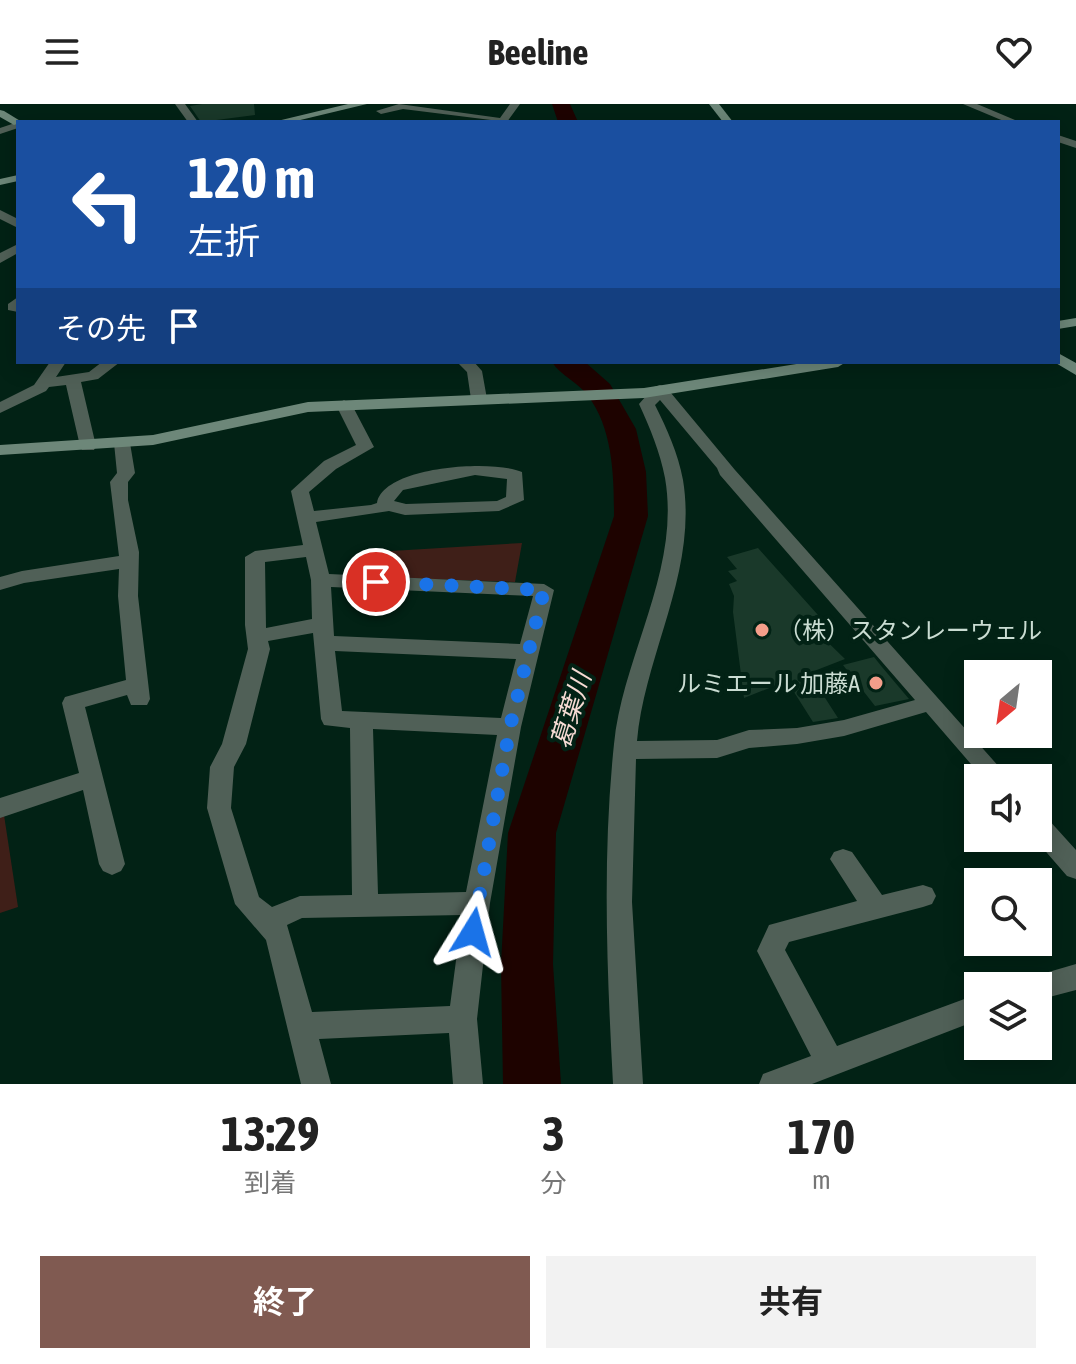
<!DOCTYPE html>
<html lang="ja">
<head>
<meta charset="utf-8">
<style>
	:root { --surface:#fff; --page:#f2f2f2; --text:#222; --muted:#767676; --accent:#805a51 }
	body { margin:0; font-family:"Asap Condensed","Noto Sans JP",sans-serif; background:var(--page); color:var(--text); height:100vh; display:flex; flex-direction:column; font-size:30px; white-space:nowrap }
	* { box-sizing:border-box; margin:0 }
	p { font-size:26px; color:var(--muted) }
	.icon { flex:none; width:44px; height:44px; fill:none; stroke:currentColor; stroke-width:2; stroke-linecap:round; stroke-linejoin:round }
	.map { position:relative; height:980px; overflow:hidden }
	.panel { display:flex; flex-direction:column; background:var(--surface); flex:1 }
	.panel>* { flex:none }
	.hud { position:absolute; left:16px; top:16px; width:1044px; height:244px; border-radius:0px; box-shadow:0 4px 20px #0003; background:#1a4fa0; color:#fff; overflow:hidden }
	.needle { width:52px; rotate:209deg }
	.fabs { position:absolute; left:964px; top:556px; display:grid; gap:16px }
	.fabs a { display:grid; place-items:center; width:88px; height:88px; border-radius:0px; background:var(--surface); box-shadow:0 4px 20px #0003; font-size:40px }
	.pin { position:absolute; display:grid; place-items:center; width:68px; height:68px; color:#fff; margin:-34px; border:4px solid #fff; border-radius:50%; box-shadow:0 2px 8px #0007 }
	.me { position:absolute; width:88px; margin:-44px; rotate:8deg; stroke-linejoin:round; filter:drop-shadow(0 0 6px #0008) }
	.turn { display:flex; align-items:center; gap:28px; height:168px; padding:0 40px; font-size:36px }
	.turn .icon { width:104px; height:104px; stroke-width:2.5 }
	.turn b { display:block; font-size:56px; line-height:68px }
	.then { display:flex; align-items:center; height:76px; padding:0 40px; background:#0003; gap:16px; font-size:30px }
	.eta { display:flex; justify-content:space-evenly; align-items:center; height:136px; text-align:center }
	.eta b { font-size:48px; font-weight:700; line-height:56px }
	.primary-button { display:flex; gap:16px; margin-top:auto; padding:16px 40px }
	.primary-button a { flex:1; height:92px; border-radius:0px; background:var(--accent); color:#fff; font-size:32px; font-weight:700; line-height:92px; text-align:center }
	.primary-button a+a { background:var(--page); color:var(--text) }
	header { display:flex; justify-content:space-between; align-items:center; height:104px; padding:0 40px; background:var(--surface); font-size:36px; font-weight:700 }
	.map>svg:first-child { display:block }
</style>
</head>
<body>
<header><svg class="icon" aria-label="menu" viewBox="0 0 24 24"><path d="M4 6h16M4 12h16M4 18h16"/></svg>Beeline<svg class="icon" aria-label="heart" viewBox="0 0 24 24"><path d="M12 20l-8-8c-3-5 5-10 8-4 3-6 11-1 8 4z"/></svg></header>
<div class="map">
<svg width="1076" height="980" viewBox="0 0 1076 980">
	<rect width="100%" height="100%" fill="#022215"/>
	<g fill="#3f1f18">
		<polygon points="522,439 515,478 370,473 375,448"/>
		<polygon points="4,711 18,803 0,809 0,713"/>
	</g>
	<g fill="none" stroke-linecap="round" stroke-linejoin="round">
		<g fill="#1e0300" fill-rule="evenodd">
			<polygon points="552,0 570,0 578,18 558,18"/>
			<path d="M 552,258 L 585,258 L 610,280 L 636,325 L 646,368 L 648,412 L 556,729 L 553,860 L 561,980 L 503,980 L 501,860 L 508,729 L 614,412 C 614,372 613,325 588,292 C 578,278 561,272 552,258 Z"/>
		</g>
	</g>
	<g fill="#1a392a">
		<polygon points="202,0 254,0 255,11 201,18 190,2"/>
		<polygon points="758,444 818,511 804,515 845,555 809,569 838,614 813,618 787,577 744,594 733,508 734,492 729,480 737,477 728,467 737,465 727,453"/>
		<polygon points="874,553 882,563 909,595 875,602 843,561"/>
	</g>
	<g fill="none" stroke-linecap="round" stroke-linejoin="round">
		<g fill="#506057" fill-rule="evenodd">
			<polygon points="175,0 185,0 198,18 188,18"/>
			<polygon points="399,0 500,14 510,0 520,0 507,18 403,5 381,10 376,7"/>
			<polygon points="963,0 977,0 1020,18 1006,18"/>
			<polygon points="18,18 18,24 0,30 0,24"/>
			<polygon points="1058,31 1076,37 1076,44 1058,38"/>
			<polygon points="0,106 18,115 18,124 0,115"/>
			<polygon points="18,140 18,149 0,159 0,149"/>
			<polygon points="18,193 18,208 8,206 8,200"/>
			<polygon points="50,258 66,258 56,273 89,268 102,258 120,258 98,275 81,278 96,342 94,346 82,346 80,342 66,281 49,283 46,287 0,309 0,298 34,281"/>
			<polygon points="457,258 474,258 482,267 487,295 485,298 479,300 471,295 467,268"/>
			<path d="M 660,281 L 666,283 L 735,366 L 1009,674 L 983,674 L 926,608 L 844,632 L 797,640 L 749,644 L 717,654 L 636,655 L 632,798 L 643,980 L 613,980 C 607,866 602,754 614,640 C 623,551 681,466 665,374 C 660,348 650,324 639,300 L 654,283 ZM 660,296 L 717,364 L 720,371 L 915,596 L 844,616 L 797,624 L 749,626 L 717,636 L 637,637 C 645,549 698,467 683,376 C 678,349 667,325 655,301 Z"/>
			<path d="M 344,296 L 352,301 L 374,343 L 336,365 L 309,388 L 314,407 L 371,401 L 377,399 C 383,362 493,355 522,368 L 524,396 L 499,407 L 405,411 L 389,407 L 316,418 L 329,470 L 544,480 L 554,486 L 521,623 L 490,799 L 477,915 L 483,980 L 453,980 L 449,929 L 319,935 L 331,980 L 301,980 L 266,836 L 235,800 L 207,704 L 210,663 L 222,640 L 248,545 L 245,521 L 245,453 L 255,447 L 303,441 L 291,387 L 324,357 L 356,341 L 336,301 ZM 475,371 L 507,375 L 506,393 L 497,397 L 406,400 L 394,397 L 403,386 ZM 306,453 L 311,476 L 312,515 L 266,524 L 265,458 ZM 331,483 L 533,492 L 520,540 L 334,532 ZM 313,529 L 321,615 L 324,621 L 350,624 L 352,791 L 300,792 L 272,803 L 259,793 L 231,704 L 234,663 L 246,640 L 270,545 L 268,537 ZM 335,547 L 516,555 L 501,614 L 342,607 ZM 373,625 L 497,631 L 466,788 L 378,790 ZM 462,811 L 450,902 L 312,908 L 287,821 L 302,814 Z"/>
			<polygon points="122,334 130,339 135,369 128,378 128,396 139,448 138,492 150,595 147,601 131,601 127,591 85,603 125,760 121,767 112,771 103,767 99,760 83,686 0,714 0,694 79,669 62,599 65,593 126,576 118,492 119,465 24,479 0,486 0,473 22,467 119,452 110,378 117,369 114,339"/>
			<polygon points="1038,711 1047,714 1076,746 1076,775 1067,772 1034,734 1038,734"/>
			<polygon points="843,745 852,748 882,791 923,781 932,784 936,792 932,800 923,803 789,838 785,846 837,942 978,890 978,916 812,980 759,980 763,970 811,952 757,847 769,821 857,797 830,755 834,748"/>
			<polygon points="1076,860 1076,886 1038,896 1038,882 1024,882 1028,874"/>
		</g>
		<g fill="#6d8779" fill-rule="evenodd">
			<polygon points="348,0 367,0 292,18 273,18"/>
			<polygon points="709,0 719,0 733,18 723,18"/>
			<polygon points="0,6 4,7 22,18 14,21 0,13"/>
			<polygon points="18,71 18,77 0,81 0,75"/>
			<polygon points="1076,214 1076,222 1058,225 1058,217"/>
			<polygon points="1058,249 1076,259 1076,271 1054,258 1058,258"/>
			<polygon points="809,258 846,258 838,263 644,294 308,308 153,341 0,351 0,341 153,331 308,298 644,284"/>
		</g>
	</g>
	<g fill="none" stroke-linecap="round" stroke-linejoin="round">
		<polyline stroke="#1a73e8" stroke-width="14" stroke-dasharray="0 25.2" points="376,478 544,486 510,623 473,828"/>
	</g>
	<g fill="#f49e8a" stroke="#022215" stroke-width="3">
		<circle cx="762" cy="526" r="8"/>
		<circle cx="876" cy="579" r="8"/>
	</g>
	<g text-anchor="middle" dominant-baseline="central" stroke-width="8" stroke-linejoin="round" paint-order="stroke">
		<g font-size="24" fill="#cadcd2" stroke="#022215" text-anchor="start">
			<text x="778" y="526">（株）スタンレーウェル</text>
			<text x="860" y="579" text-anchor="end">ルミエール 加藤A</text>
		</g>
		<g font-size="26" font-style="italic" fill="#f7dbd4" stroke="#022215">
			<text transform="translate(571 606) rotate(-73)">葛葉川</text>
		</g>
	</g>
</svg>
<div class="fabs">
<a><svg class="needle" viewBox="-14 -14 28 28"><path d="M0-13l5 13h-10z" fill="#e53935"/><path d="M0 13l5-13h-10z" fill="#767676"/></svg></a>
<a><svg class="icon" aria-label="sound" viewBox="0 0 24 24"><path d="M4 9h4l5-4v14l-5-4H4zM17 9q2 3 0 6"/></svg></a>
<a><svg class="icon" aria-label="search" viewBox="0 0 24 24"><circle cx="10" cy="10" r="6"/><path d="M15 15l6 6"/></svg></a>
<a><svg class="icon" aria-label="layers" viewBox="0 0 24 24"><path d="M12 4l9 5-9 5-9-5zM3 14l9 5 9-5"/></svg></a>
</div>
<div class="pin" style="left:376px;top:478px;background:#d93025"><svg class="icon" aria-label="arrive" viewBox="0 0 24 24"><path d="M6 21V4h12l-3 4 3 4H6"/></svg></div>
<svg class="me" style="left:473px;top:828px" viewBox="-20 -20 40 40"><path d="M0-17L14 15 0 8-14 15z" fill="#1a73e8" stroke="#fff" stroke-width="4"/></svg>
<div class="hud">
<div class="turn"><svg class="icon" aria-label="left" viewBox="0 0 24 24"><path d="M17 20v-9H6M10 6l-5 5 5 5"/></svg><div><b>120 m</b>左折</div></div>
<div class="then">その先<svg class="icon" aria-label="arrive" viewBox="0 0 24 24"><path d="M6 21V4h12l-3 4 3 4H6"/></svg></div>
</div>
</div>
<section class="panel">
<div class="eta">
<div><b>13:29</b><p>到着</p></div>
<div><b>3</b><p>分</p></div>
<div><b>170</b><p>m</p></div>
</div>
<div class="primary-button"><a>終了</a><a>共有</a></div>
</section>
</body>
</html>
